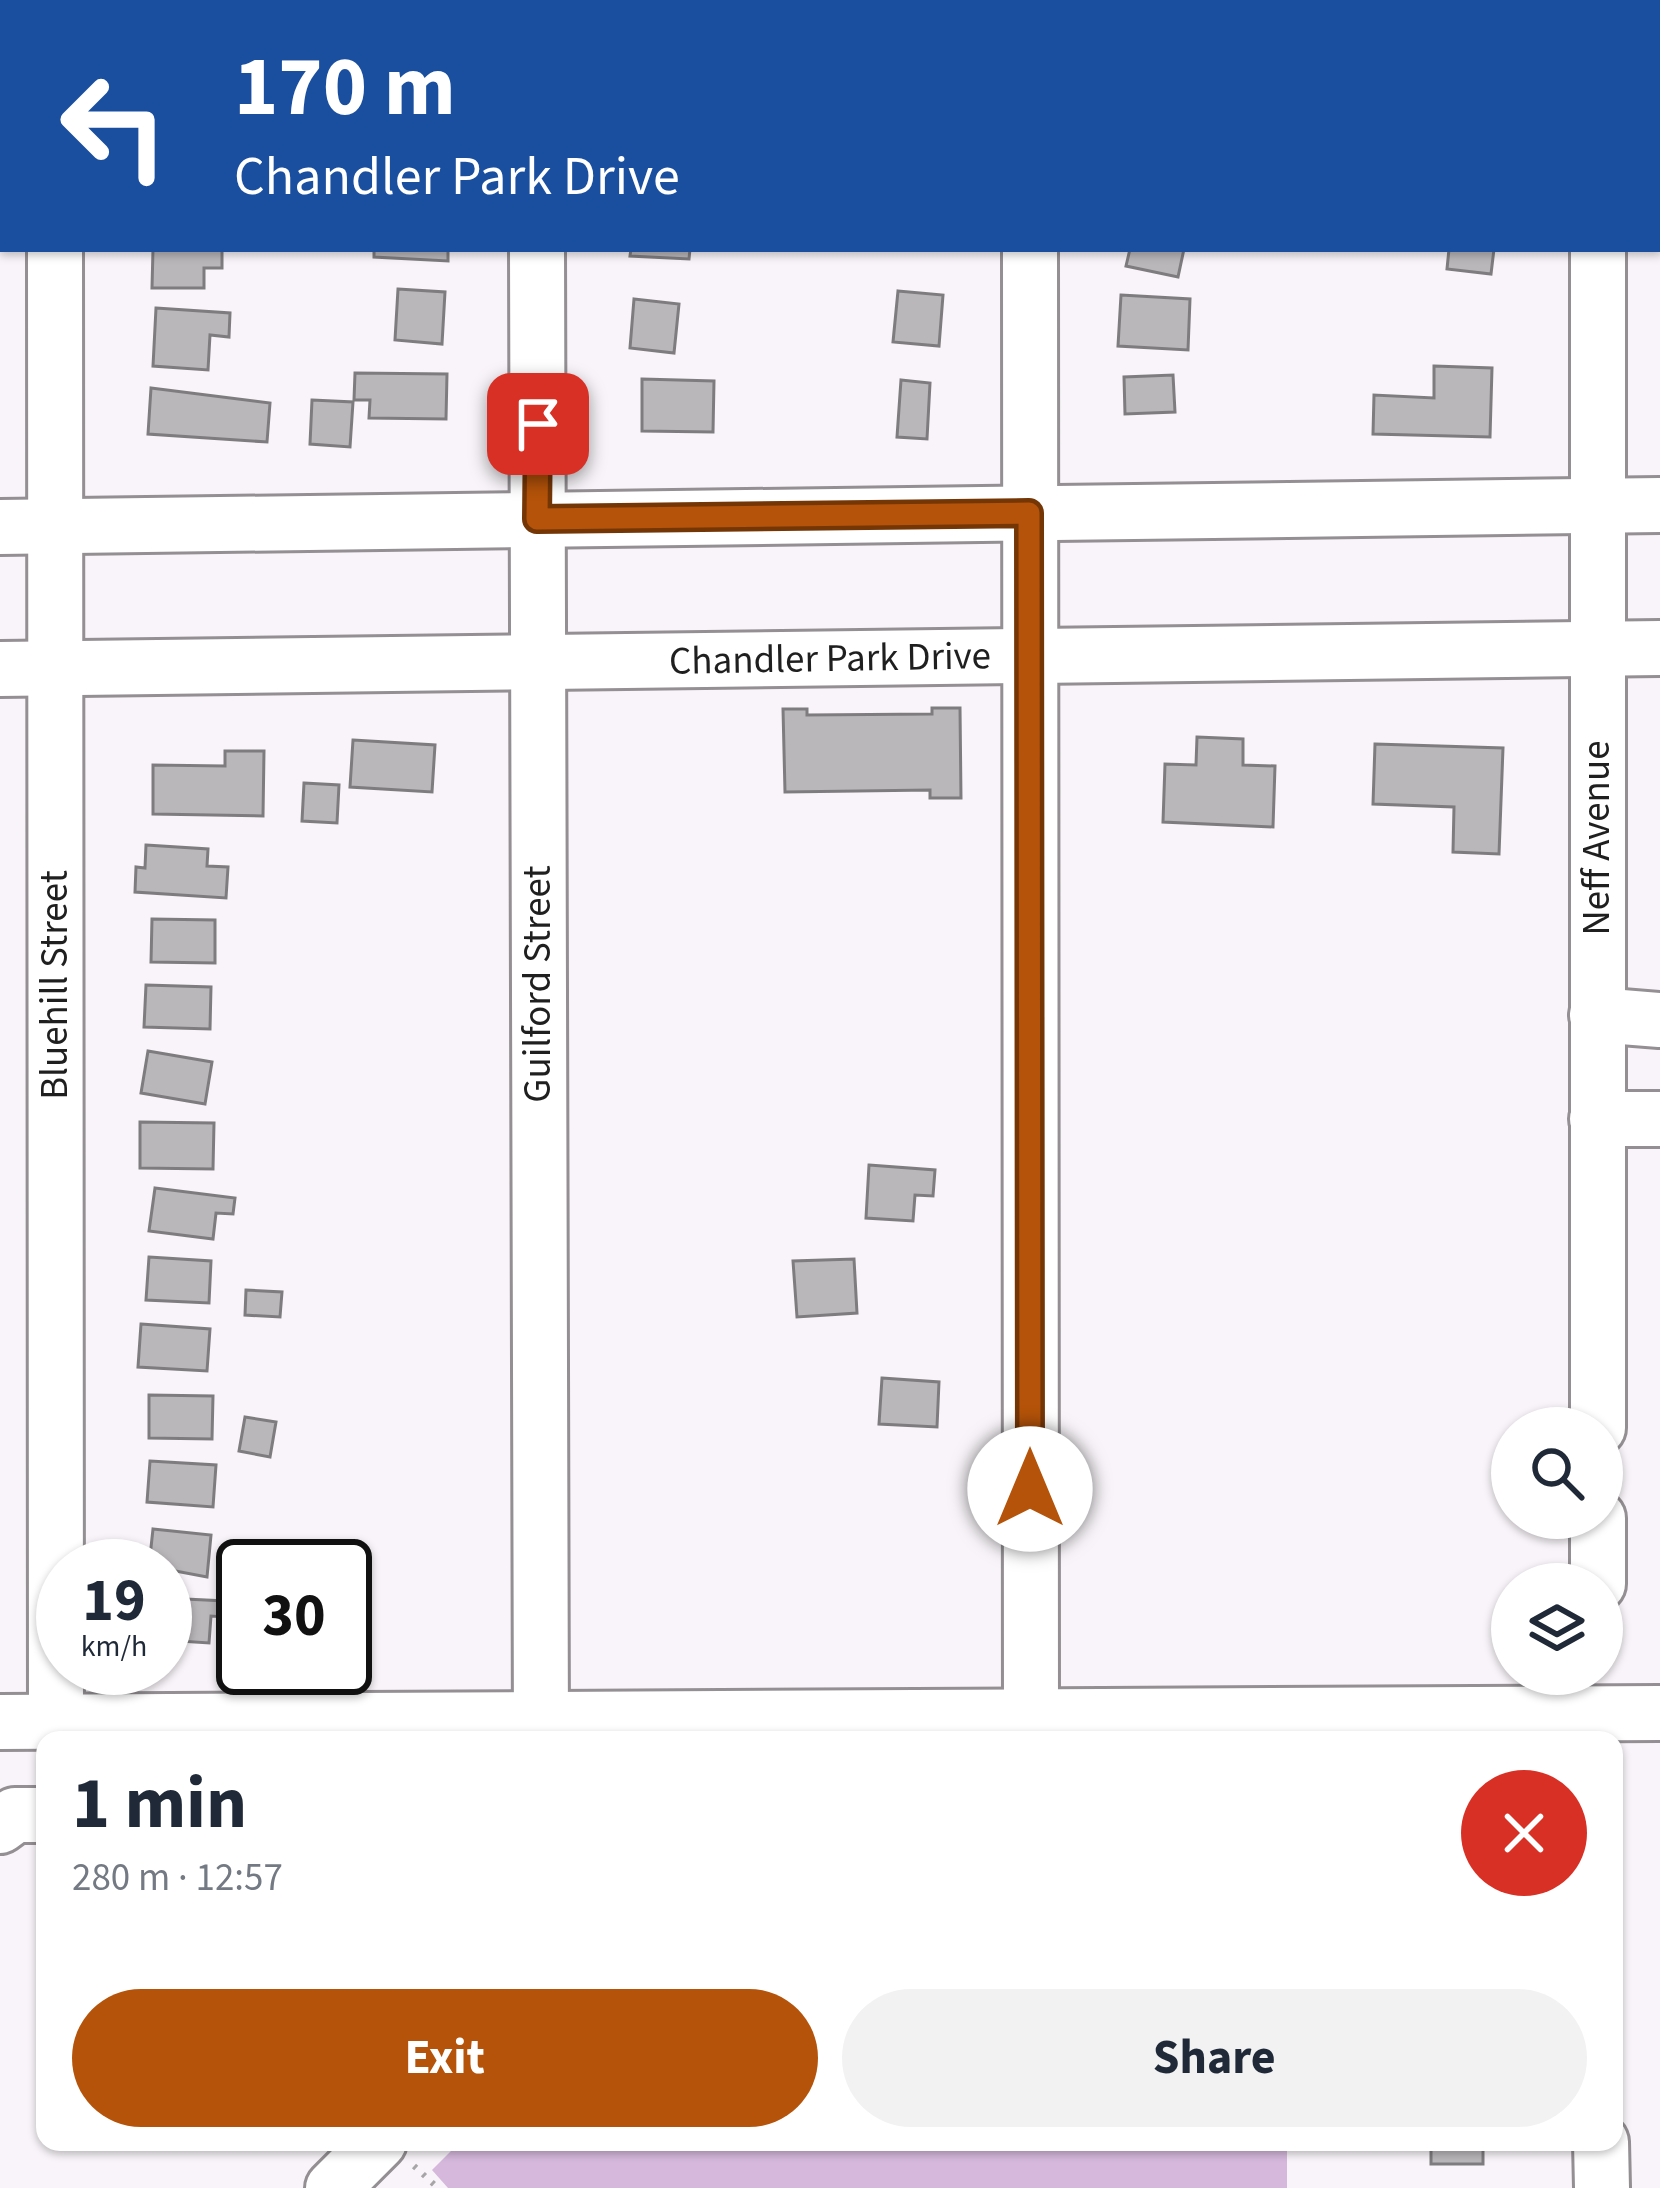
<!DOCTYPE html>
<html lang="en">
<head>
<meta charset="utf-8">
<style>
	:root { --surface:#fff; --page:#f2f2f3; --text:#1f2937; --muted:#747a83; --accent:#b45309 }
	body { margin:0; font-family:"Source Sans 3",sans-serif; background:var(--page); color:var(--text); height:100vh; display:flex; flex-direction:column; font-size:45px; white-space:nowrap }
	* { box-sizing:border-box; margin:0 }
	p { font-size:39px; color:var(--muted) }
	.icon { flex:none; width:66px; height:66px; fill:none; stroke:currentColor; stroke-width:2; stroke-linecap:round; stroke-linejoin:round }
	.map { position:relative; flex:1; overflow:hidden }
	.sheet { position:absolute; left:36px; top:1731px; width:1587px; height:420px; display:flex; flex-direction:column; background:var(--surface); border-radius:24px; box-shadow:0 3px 9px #0004 }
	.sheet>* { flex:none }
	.hud { position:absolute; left:0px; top:0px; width:1662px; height:252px; box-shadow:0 3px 9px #0004; background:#1a4fa0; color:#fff; overflow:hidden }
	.fabs { position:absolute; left:1491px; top:1407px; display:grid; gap:24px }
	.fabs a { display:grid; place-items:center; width:132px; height:132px; border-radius:50%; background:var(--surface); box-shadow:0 3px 9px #0004; font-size:60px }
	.speed { position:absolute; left:36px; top:1539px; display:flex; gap:24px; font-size:60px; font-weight:700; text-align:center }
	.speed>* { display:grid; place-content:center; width:156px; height:156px; border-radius:50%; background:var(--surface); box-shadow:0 3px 9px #0004; line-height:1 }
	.speed small { font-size:30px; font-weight:400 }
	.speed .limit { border:6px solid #111; border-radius:18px; background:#fff; color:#111 }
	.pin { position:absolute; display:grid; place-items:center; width:102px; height:102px; color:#fff; margin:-51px; border-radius:24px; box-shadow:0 6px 18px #0006 }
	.me { position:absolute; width:132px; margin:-66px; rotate:0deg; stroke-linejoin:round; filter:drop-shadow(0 0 9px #0008) }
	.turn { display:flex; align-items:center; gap:42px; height:252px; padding:0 36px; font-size:54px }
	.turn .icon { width:156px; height:156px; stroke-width:2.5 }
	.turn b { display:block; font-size:84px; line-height:102px }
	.round { display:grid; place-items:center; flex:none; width:126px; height:126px; border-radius:63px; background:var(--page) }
	.headline { display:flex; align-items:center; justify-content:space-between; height:204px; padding:0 36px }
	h1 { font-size:72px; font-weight:700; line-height:90px }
	.cta { display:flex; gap:24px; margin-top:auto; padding:24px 36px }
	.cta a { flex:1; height:138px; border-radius:72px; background:var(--accent); color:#fff; font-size:48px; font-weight:700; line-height:138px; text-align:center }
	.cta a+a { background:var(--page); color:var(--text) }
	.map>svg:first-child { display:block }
</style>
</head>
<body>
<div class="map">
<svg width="1660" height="2188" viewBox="0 0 1660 2188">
	<rect width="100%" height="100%" fill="#f8f4f9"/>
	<polygon fill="#d5b8dc" points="460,2142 1287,2142 1287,2188 448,2188 432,2170"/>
	<g fill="#bab7bb" stroke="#7f7c7f" stroke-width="3">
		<polygon points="148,0 234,0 148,3"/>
		<polygon points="153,249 222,249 222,268 204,268 204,288 152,288"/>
		<polygon points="374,249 448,249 448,261 374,257"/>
		<polygon points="631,249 690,249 689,259 630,256"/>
		<polygon points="1130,249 1184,249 1178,277 1126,266"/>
		<polygon points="1449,249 1494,249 1491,274 1447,269"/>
		<polygon points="398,289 445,292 442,344 395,340"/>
		<polygon points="898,291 943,295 939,346 893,342"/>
		<polygon points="1121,295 1190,299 1188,350 1118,346"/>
		<polygon points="634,299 679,304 674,353 630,348"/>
		<polygon points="156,308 230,313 229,337 210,335 208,370 153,366"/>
		<polygon points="1434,366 1492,368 1490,437 1373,434 1374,395 1434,398"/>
		<polygon points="355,373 447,374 446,419 369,418 370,400 354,400"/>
		<polygon points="1173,375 1175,412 1125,414 1124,377"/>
		<polygon points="642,379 714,381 713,432 642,431"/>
		<polygon points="901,380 930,383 927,439 897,437"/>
		<polygon points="151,388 270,403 267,442 148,434"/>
		<polygon points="312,400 353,402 350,447 310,444"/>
		<polygon points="932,708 960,708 961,798 930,798 930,790 785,792 783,709 807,709 807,715 932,714"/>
		<polygon points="1197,737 1243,739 1243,765 1275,766 1273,827 1163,822 1165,764 1196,765"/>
		<polygon points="353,740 435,745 432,792 350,787"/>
		<polygon points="1375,744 1503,748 1499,854 1453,852 1454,807 1373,804"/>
		<polygon points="225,751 264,751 263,816 153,814 153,765 225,766"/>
		<polygon points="304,783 339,785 337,823 302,821"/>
		<polygon points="146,845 208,849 207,866 228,867 226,898 135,892 136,867 145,868"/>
		<polygon points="152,919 215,920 215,963 151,962"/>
		<polygon points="146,985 211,987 210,1029 144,1027"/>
		<polygon points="148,1051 212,1062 205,1104 141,1093"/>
		<polygon points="140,1122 214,1123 213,1169 140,1168"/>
		<polygon points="869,1165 935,1170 933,1196 915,1195 913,1221 866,1218"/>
		<polygon points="155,1188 235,1198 233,1214 216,1213 213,1239 149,1231"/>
		<polygon points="149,1257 211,1261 209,1303 146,1300"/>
		<polygon points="854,1259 857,1313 797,1317 793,1261"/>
		<polygon points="246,1290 282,1292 280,1317 245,1315"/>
		<polygon points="141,1324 210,1329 207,1371 138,1367"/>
		<polygon points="882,1378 939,1382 937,1427 879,1424"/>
		<polygon points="149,1395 213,1396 212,1439 149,1438"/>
		<polygon points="245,1417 276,1422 270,1457 239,1451"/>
		<polygon points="150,1461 216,1465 213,1507 147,1502"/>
		<polygon points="153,1529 211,1535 207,1577 149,1566"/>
		<polygon points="165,1598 225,1601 224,1617 211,1616 209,1643 165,1640"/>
		<rect x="1431" y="2142" width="52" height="22"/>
	</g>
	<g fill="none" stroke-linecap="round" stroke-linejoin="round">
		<defs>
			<g id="minor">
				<polyline points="537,0 537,3"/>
				<polyline points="1598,0 1598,3"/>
				<polyline points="55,3 55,0"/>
				<polyline points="1030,3 1030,0"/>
				<polyline points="55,249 56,1722"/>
				<polyline points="537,249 541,1740"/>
				<polyline points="1030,249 1031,1721"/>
				<polyline points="0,527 1660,505"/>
				<polyline points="0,669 1660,648"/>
				<polyline points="1597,1015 1660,1020"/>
				<polyline points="1597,1119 1660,1119"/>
				<polyline points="1598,1428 1598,249"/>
				<polyline points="1598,1518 1598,1584"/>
				<polyline points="0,1722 1660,1713"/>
				<polyline points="0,1826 15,1815 45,1815"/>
				<polyline points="1601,2142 1602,2188"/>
				<polyline points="333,2188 379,2142"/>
			</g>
		</defs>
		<use href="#minor" stroke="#938f93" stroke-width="60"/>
		<polyline stroke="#a8a5a8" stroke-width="6" stroke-dasharray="3 9" stroke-linecap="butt" points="414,2166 438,2188"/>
		<use href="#minor" stroke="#fff" stroke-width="54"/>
	</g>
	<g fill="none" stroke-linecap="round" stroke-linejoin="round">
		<defs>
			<polyline id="route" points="538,424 537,519 1029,513 1030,1489"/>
		</defs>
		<use href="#route" stroke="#753606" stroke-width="30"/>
		<use href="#route" stroke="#b45309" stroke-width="21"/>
	</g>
	<g text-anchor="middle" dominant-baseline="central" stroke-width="10" stroke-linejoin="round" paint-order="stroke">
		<g font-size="39" fill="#201f20" stroke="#fff">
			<text transform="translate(830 659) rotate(-1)">Chandler Park Drive</text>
			<text transform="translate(1597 838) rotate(-90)">Neff Avenue</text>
			<text transform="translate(538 984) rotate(-90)">Guilford Street</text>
			<text transform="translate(55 985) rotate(-90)">Bluehill Street</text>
		</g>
	</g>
</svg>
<div class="fabs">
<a><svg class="icon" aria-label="search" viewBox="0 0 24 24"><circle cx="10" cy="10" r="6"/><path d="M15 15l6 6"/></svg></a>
<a><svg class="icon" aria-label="layers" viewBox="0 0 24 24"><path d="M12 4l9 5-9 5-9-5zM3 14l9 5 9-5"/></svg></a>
</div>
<div class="speed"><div>19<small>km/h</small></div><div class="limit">30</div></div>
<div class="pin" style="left:538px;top:424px;background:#d93025"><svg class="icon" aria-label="arrive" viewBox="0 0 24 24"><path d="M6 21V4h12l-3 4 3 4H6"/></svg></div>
<svg class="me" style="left:1030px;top:1489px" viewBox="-20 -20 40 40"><circle r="19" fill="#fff"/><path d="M0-13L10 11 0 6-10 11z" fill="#b45309"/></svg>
<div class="hud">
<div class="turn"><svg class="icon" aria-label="left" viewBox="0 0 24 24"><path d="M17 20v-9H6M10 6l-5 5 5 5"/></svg><div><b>170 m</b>Chandler Park Drive</div></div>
</div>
<section class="sheet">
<div class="headline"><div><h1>1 min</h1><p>280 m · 12:57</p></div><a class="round" style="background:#d93025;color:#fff"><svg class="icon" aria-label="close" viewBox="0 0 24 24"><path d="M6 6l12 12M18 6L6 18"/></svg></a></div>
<div class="cta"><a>Exit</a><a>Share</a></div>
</section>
</div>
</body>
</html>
